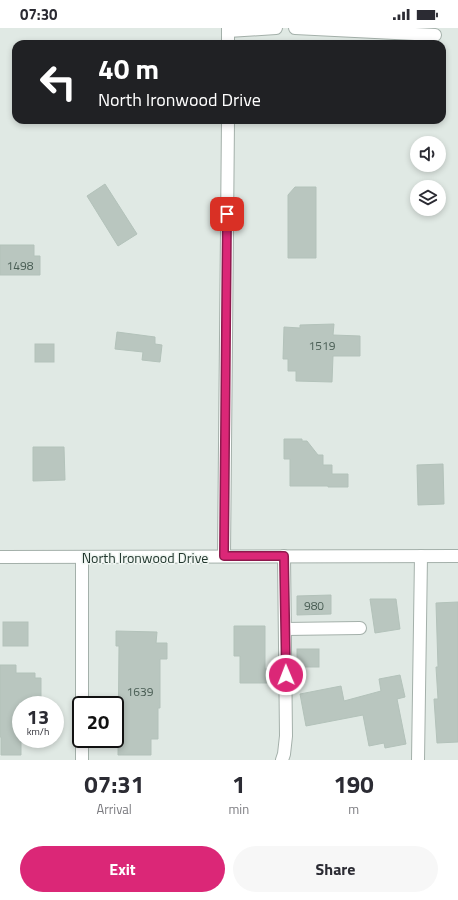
<!DOCTYPE html>
<html lang="en">
<head>
<meta charset="utf-8">
<style>
	:root { --surface:#fff; --page:#f7f7f7; --text:#2b2b33; --muted:#7c7c81; --accent:#db2777 }
	body { margin:0; font-family:"Titillium Web",sans-serif; background:var(--page); color:var(--text); height:100vh; display:flex; flex-direction:column; font-size:15px; white-space:nowrap }
	* { box-sizing:border-box; margin:0 }
	p { font-size:13px; color:var(--muted) }
	.icon { flex:none; width:22px; height:22px; fill:none; stroke:currentColor; stroke-width:2; stroke-linecap:round; stroke-linejoin:round }
	.map { position:relative; height:732px; overflow:hidden }
	.panel { display:flex; flex-direction:column; background:var(--surface); flex:1 }
	.panel>* { flex:none }
	.guide { position:absolute; left:12px; top:12px; width:434px; height:84px; border-radius:12px; box-shadow:0 2px 6px #0003; background:#202124; color:#fff; overflow:hidden }
	.fabs { position:absolute; left:410px; top:108px; display:grid; gap:8px }
	.fabs a { display:grid; place-items:center; width:36px; height:36px; border-radius:50%; background:var(--surface); box-shadow:0 2px 6px #0003; font-size:20px }
	.speed { position:absolute; left:12px; top:668px; display:flex; gap:8px; font-size:20px; font-weight:700; text-align:center }
	.speed>* { display:grid; place-content:center; width:52px; height:52px; border-radius:50%; background:var(--surface); box-shadow:0 2px 6px #0003; line-height:1 }
	.speed small { font-size:10px; font-weight:400 }
	.speed .limit { border:2px solid #111; border-radius:6px; background:#fff; color:#111 }
	.pin { position:absolute; display:grid; place-items:center; width:34px; height:34px; color:#fff; margin:-17px; border-radius:8px; box-shadow:0 2px 6px #0006 }
	.me { position:absolute; width:44px; margin:-22px; rotate:359deg; stroke-linejoin:round; filter:drop-shadow(0 0 3px #0008) }
	.turn { display:flex; align-items:center; gap:14px; height:84px; padding:0 20px; font-size:18px }
	.turn .icon { width:52px; height:52px; stroke-width:2.5 }
	.turn b { display:block; font-size:28px; line-height:34px }
	.eta { display:flex; justify-content:space-evenly; align-items:center; height:68px; text-align:center }
	.eta b { font-size:24px; font-weight:700; line-height:28px }
	.action { display:flex; gap:8px; margin-top:auto; padding:8px 20px }
	.action a { flex:1; height:46px; border-radius:24px; background:var(--accent); color:#fff; font-size:16px; font-weight:700; line-height:46px; text-align:center }
	.action a+a { background:var(--page); color:var(--text) }
	.status { display:flex; justify-content:space-between; align-items:center; height:28px; padding:0 20px; background:var(--surface); direction:ltr }
	.status svg { height:11px; fill:currentColor }
	.map>svg:first-child { display:block }
</style>
</head>
<body>
<div class="status"><b>07:30</b><svg viewBox="0 0 49 12"><path d="M0 12V9h3v3zM5 12V6h3v6zM10 12V3h3v9zM15 12V0h3v12zM26 1h20v11H26zM47 4h2v5h-2z"/></svg></div>
<div class="map">
<svg width="458" height="732" viewBox="0 0 458 732">
	<rect width="100%" height="100%" fill="#e0e9e4"/>
	<g fill="#b9c6bf" stroke="#b3c2ba">
		<polygon points="105,156 137,206 118,218 87,168"/>
		<polygon points="295,159 316,159 316,230 288,230 288,167"/>
		<polygon points="0,217 34,217 34,228 40,228 40,247 0,247"/>
		<polygon points="334,296 333,307 360,308 360,328 333,328 332,354 296,353 296,343 288,343 288,331 283,331 284,299 300,300 300,297"/>
		<polygon points="117,304 155,309 155,316 162,317 160,334 142,332 143,324 115,321"/>
		<rect x="35" y="316" width="19" height="18"/>
		<polygon points="284,411 302,411 302,413 307,413 318,427 323,427 323,437 332,437 332,446 348,446 348,459 328,459 328,458 290,458 290,431 284,431"/>
		<polygon points="33,419 64,419 65,452 33,453"/>
		<polygon points="443,436 444,476 418,477 417,437"/>
		<polygon points="331,567 331,586 297,587 297,568"/>
		<polygon points="370,571 396,571 400,601 375,605"/>
		<polygon points="458,574 458,714 437,715 434,671 438,671 436,639 438,639 436,575"/>
		<rect x="3" y="594" width="25" height="24"/>
		<polygon points="234,598 265,598 265,641 271,641 271,655 240,655 240,628 234,628"/>
		<polygon points="116,603 157,604 156,615 167,615 167,631 160,631 160,680 158,680 158,711 151,711 151,727 118,727 119,618 116,618"/>
		<rect x="297" y="621" width="22" height="18"/>
		<polygon points="0,637 16,637 16,645 35,645 35,650 41,650 41,673 25,673 25,677 21,677 21,727 1,727 1,709 0,709"/>
		<polygon points="400,647 405,669 397,671 406,716 385,720 384,715 369,718 363,687 306,698 300,666 341,658 344,673 381,663 379,651"/>
	</g>
	<g fill="none" stroke-linecap="round" stroke-linejoin="round">
		<defs>
			<g id="minor">
				<polyline points="295,0 435,7"/>
				<polyline points="228,3 276,0"/>
				<polyline points="228,16 228,0"/>
				<polyline points="224,528 228,92"/>
				<polyline points="0,529 458,528"/>
				<polyline points="82,529 82,677"/>
				<polyline points="285,601 360,600"/>
				<polyline points="82,711 82,732"/>
				<polyline points="282,732 284,726 286,708 284,528"/>
				<polyline points="418,732 421,528"/>
			</g>
		</defs>
		<use href="#minor" stroke="#a4b0aa" stroke-width="14"/>
		<use href="#minor" stroke="#fff" stroke-width="12"/>
	</g>
	<g fill="none" stroke-linecap="round" stroke-linejoin="round">
		<defs>
			<polyline id="route" points="227,186 224,528 284,528 286,647"/>
		</defs>
		<use href="#route" stroke="#8e194d" stroke-width="10"/>
		<use href="#route" stroke="#db2777" stroke-width="7"/>
	</g>
	<g text-anchor="middle" dominant-baseline="central" stroke-width="3" stroke-linejoin="round" paint-order="stroke">
		<g font-size="12" fill="#485c53">
			<text x="20" y="237">1498</text>
			<text x="322" y="317">1519</text>
			<text x="314" y="577">980</text>
			<text x="140" y="663">1639</text>
		</g>
		<g font-size="14" fill="#23382f" stroke="#f0f6f2">
			<text x="145" y="529">North Ironwood Drive</text>
		</g>
	</g>
</svg>
<div class="fabs">
<a><svg class="icon" aria-label="sound" viewBox="0 0 24 24"><path d="M4 9h4l5-4v14l-5-4H4zM17 9q2 3 0 6"/></svg></a>
<a><svg class="icon" aria-label="layers" viewBox="0 0 24 24"><path d="M12 4l9 5-9 5-9-5zM3 14l9 5 9-5"/></svg></a>
</div>
<div class="speed"><div>13<small>km/h</small></div><div class="limit">20</div></div>
<div class="pin" style="left:227px;top:186px;background:#d93025"><svg class="icon" aria-label="arrive" viewBox="0 0 24 24"><path d="M6 21V4h12l-3 4 3 4H6"/></svg></div>
<svg class="me" style="left:286px;top:647px" viewBox="-20 -20 40 40"><circle r="17" fill="#db2777" stroke="#fff" stroke-width="3"/><path d="M0-11L8 9 0 5-8 9z" fill="#fff"/></svg>
<div class="guide">
<div class="turn"><svg class="icon" aria-label="left" viewBox="0 0 24 24"><path d="M17 20v-9H6M10 6l-5 5 5 5"/></svg><div><b>40 m</b>North Ironwood Drive</div></div>
</div>
</div>
<section class="panel">
<div class="eta">
<div><b>07:31</b><p>Arrival</p></div>
<div><b>1</b><p>min</p></div>
<div><b>190</b><p>m</p></div>
</div>
<div class="action"><a>Exit</a><a>Share</a></div>
</section>
</body>
</html>
